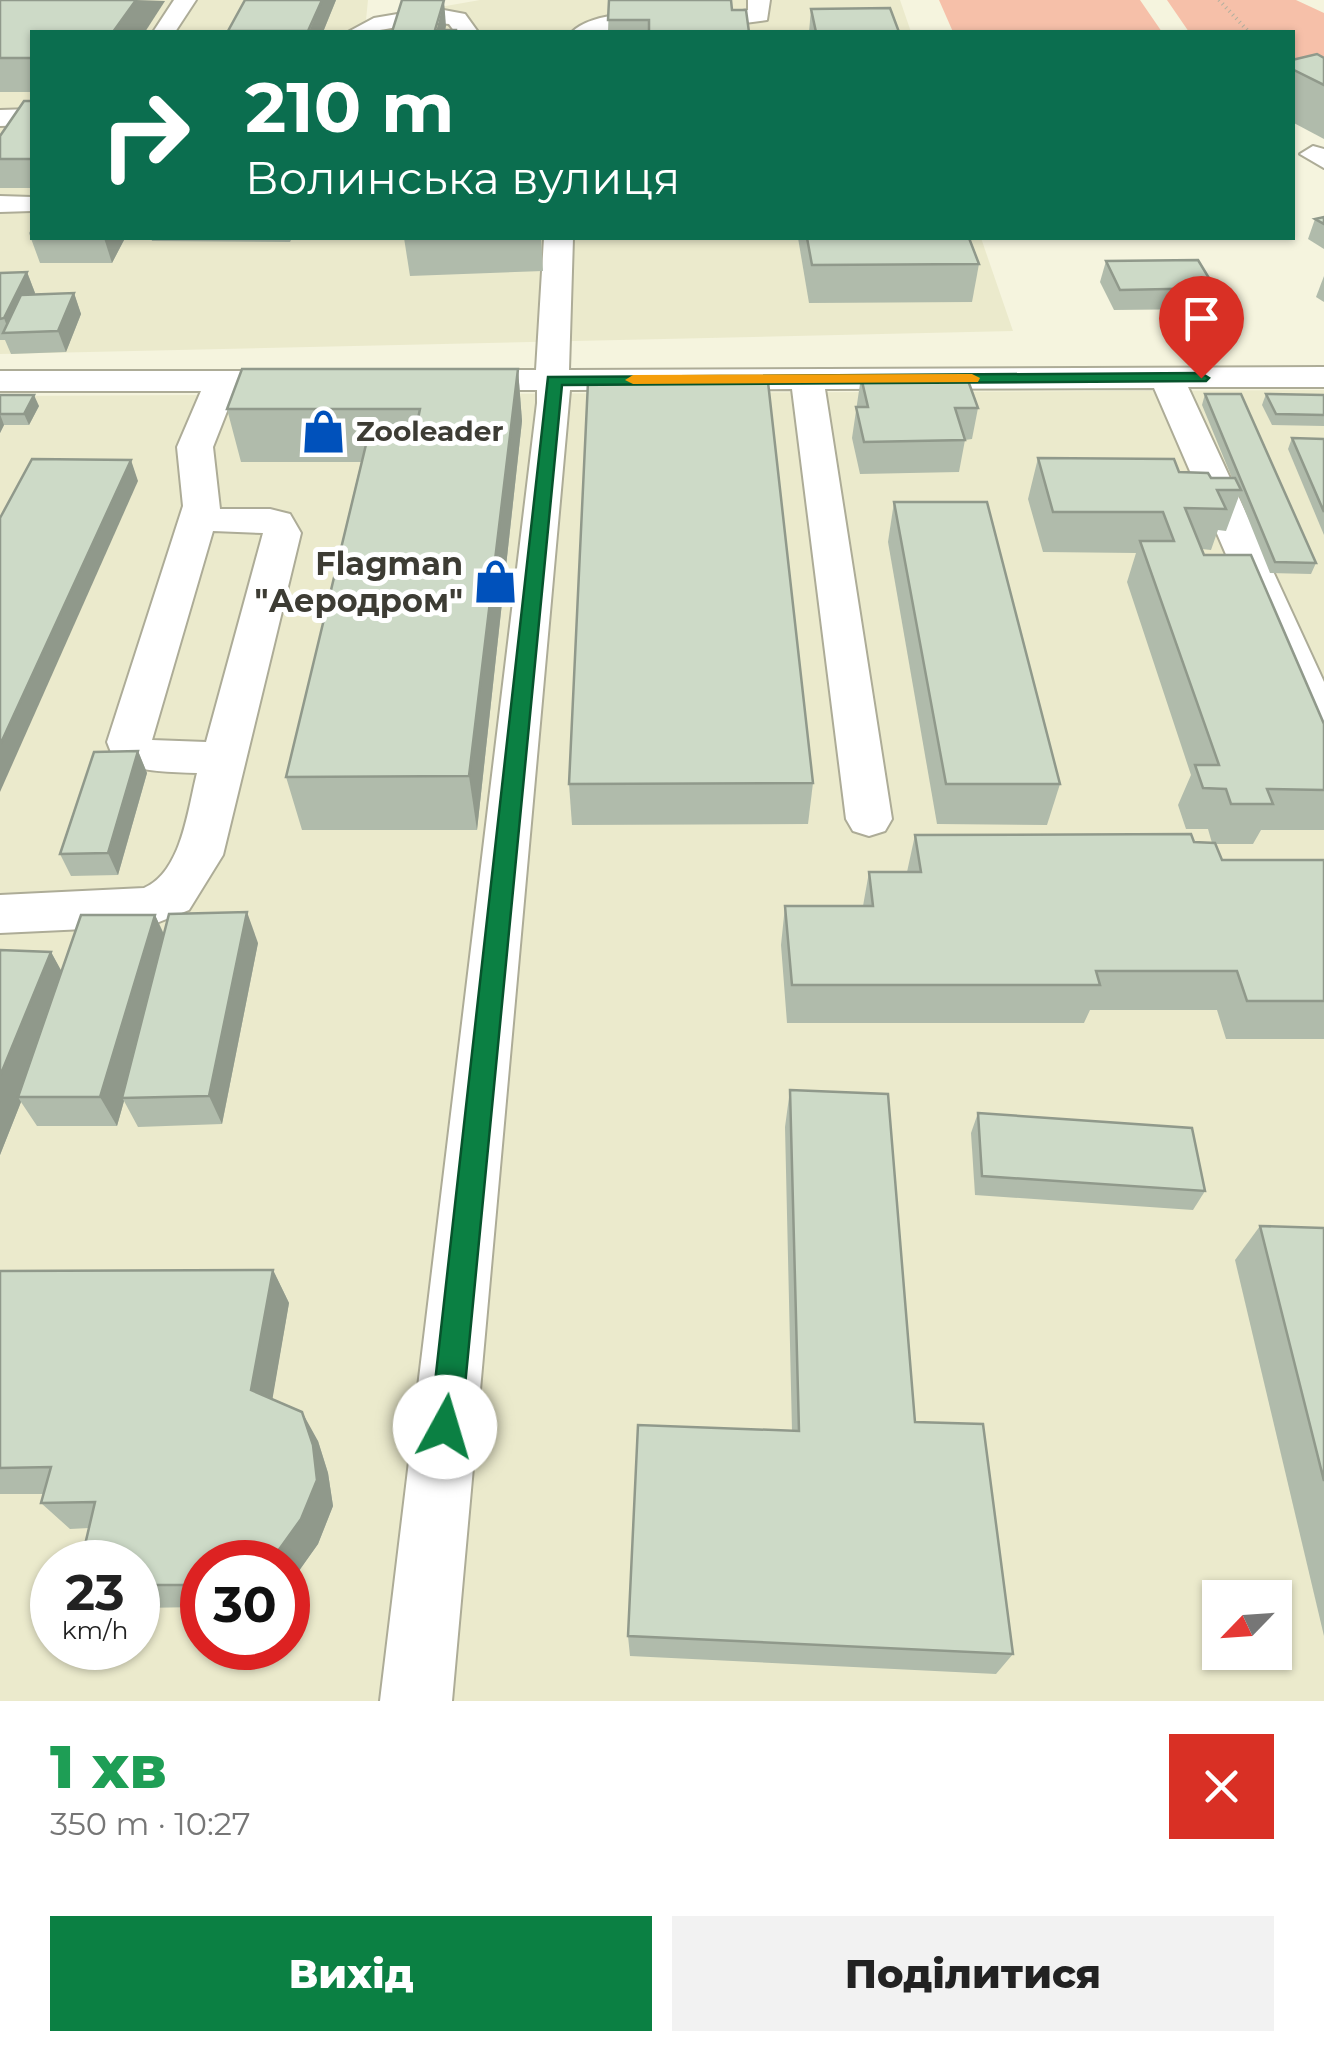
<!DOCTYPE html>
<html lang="uk">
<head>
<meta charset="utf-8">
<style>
	:root { --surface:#fff; --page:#f2f2f2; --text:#222; --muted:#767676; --accent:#0b8043 }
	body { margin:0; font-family:Montserrat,sans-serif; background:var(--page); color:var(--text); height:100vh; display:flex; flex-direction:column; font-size:38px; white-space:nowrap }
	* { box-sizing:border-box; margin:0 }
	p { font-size:32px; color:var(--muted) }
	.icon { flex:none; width:55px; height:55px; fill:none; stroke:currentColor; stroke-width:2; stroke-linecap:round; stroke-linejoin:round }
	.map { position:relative; height:1701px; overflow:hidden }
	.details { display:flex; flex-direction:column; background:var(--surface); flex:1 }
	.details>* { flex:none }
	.banner { position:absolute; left:30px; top:30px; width:1265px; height:210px; border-radius:0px; box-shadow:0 2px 8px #0004; background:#0b6e4f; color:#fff; overflow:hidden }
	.needle { width:65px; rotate:245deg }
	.controls { position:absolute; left:1202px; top:1580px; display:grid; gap:20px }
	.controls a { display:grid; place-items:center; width:90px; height:90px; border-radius:0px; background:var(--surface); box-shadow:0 2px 8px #0004; font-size:50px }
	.speed { position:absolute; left:30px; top:1540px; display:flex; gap:20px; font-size:50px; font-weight:700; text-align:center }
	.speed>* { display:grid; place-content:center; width:130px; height:130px; border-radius:50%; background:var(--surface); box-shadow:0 2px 8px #0004; line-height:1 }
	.speed small { font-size:25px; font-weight:400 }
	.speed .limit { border:15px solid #d22; background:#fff; color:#111 }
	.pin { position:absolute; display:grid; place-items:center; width:85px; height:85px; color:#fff; margin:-102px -42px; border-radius:50% 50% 50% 0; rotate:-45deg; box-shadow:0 0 10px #0007 }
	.pin .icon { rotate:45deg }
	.me { position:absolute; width:110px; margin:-55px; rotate:6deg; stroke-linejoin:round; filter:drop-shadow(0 0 8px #0008) }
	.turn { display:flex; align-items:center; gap:35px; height:210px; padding:0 50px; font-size:45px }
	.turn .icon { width:130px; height:130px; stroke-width:2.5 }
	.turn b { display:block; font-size:70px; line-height:85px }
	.round { display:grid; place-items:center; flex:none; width:105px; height:105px; border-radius:0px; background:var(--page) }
	.head { display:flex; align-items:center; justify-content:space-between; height:170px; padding:0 50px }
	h1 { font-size:60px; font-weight:800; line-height:75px; color:#1e9e55 }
	.action { display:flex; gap:20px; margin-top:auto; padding:20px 50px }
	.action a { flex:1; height:115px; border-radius:0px; background:var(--accent); color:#fff; font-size:40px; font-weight:800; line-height:115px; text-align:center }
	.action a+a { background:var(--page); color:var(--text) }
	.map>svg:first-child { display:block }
</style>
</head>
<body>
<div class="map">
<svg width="1324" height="1701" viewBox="0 0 1324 1701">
	<rect width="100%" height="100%" fill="#f5f4de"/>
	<g fill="#ebeacc" fill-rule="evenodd">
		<polygon points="0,0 368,0 366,20 480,0 900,0 911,32 32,32 32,238 981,238 1013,331 0,354"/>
		<path d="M 1324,390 L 1324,1701 L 0,1701 L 0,396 ZM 52,1562 L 138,1562 L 138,1648 L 52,1648 ZM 202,1562 L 288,1562 L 288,1648 L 202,1648 ZM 1220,1598 L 1275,1598 L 1275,1652 L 1220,1652 Z"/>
	</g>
	<g fill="#f6c0a9">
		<polygon points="939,0 1140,0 1162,32 953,32"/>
		<polygon points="1167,0 1296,0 1324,13 1324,90 1293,76 1292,32 1189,32"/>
	</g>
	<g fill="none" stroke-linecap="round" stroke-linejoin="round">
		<defs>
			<g id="minor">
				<polygon points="174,0 196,0 175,32 153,32"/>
				<path d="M 748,0 L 770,0 L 767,20 L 715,27 L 572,32 C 601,3 697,15 737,12 L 748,10 Z"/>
				<path d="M 433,8 L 465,14 L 478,32 L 455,32 L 449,24 C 414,19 383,34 348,32 L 374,18 Z"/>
				<polygon points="32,109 32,125 0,126 0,110"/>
				<polygon points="1313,146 1324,149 1324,168 1300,154"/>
				<polygon points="0,196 32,197 32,211 0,212"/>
				<polygon points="544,238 573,238 569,370 1324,367 1324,387 1188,387 1324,682 1324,745 1308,741 1302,730 1154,388 825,389 892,819 885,831 869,836 853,831 846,819 792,389 570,390 452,1701 380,1701 537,403 537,390 453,390 441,387 436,380 441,373 453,370 536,370"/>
				<path d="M 0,371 L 301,371 L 313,374 L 318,381 L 313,388 L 235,391 L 213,447 L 220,509 L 270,509 L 290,514 L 301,533 L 223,855 L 189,910 L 149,926 L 0,933 L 0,895 L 144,888 C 182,872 188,808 197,773 C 167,772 142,772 114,760 L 107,742 L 183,506 L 177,447 L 201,391 L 0,391 ZM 213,531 L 263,533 L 206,742 L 152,740 Z"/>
			</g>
		</defs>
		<use href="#minor" stroke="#adac97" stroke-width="4"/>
		<polyline stroke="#b1b09f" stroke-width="4" stroke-dasharray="1 4" stroke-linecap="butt" points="1219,0 1249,32"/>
		<use href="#minor" fill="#fff" fill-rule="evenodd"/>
	</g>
	<g fill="#b0bbab">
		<polygon points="0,0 165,1 32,32 32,92 0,92"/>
		<polygon points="336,0 323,32 228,32 228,31"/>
		<polygon points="609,0 732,10 749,32 608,32"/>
		<polygon points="811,9 899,32 809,32"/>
		<polygon points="1324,58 1324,139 1292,122 1292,60"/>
		<polygon points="32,101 32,188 0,188 0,136"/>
		<polygon points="1324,217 1324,249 1308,239 1315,219"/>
		<polygon points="32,228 32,238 124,238 124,240 112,263 40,263 29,233"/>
		<polygon points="151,238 292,238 290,242 152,241"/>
		<polygon points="404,238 541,238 543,271 410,276"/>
		<polygon points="798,238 969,238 979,264 972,302 809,303"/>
		<polygon points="1106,261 1215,288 1209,309 1114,310 1100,282"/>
		<polygon points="27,272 35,293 34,295 74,293 81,314 66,352 11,354 5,340 0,340 0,273"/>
		<polygon points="1324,276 1324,302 1316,297"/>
		<polygon points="518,369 522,421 477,830 302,830 286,777 361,462 241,462 227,409"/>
		<polygon points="861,377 978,408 972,439 965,440 959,472 860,474 852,438"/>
		<polygon points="1205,394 1316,563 1311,574 1270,573 1239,496 1226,531 1218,530 1211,550 1202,549 1204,555 1324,724 1324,830 1261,830 1253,844 1216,844 1222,860 1324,860 1324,1039 1226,1039 1217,1010 1090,1010 1084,1023 787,1023 781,945 785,906 863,906 869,872 907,872 915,835 1212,843 1208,829 1186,829 1178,805 1191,775 1127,582 1136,553 1043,552 1028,499 1038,458 1179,472 1211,478 1232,478 1202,405"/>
		<polygon points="1266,394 1324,395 1324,426 1272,425 1262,405"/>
		<polygon points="0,395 39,406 29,425 4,425 0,433"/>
		<polygon points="1292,438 1324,439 1324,535 1288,449"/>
		<polygon points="894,502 1060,784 1047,825 937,824 888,542"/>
		<polygon points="138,751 147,773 118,875 71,876 60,854"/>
		<polygon points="813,783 808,824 572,825 569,784"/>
		<polygon points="155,915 164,934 258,943 222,1124 138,1127 124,1101 117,1126 37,1126 21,1102 0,1155 0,950 51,952 61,971"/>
		<polygon points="790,1090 915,1422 1013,1654 996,1674 630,1656 628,1636 792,1431 785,1127"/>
		<polygon points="978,1113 1205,1191 1193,1210 975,1195 971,1133"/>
		<polygon points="1260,1226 1324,1228 1324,1636 1235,1260"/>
		<polygon points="273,1270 289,1303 272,1399 318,1441 328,1473 333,1506 318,1544 296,1575 288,1579 288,1562 202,1562 202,1607 138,1608 138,1562 89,1528 70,1529 41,1503 44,1494 0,1494 0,1271"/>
	</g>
	<g fill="#90998b">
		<polygon points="136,0 165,1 145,32 113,32"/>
		<polygon points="322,0 336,0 323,32 309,32"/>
		<polygon points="444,0 446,26 445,32 436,32"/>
		<polygon points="104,238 124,238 124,240 112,263"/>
		<polygon points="27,272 35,293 16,332 9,332 4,318"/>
		<polygon points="74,293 81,314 66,352 58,331"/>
		<polygon points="518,369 522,421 477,830 469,776"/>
		<polygon points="34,395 39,406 29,425 24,414"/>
		<polygon points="0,414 4,425 0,433"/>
		<polygon points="131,460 138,481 0,792 0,745"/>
		<polygon points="138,751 147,773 118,875 108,853"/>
		<polygon points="247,912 258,943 222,1124 209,1096"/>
		<polygon points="155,915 169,946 122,1098 124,1101 117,1126 100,1097"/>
		<polygon points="51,952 68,983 18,1097 21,1102 0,1155 0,1076"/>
		<polygon points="273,1270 289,1303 269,1419 251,1390"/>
		<polygon points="302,1412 318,1441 328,1473 333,1506 318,1544 296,1575 288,1579 288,1562 256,1562"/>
	</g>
	<g fill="#cddac7" stroke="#90998b" stroke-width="2.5">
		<polygon points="0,0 136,0 113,32 32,32 32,58 0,58"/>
		<polygon points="245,0 322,0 308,31 228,31"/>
		<polygon points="402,0 444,0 435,30 456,30 456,32 392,32"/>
		<polygon points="609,0 731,0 732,10 746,10 749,32 649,32 649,20 608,20"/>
		<polygon points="890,8 899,32 816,32 811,9"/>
		<polygon points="1317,54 1324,58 1324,85 1292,69 1292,60"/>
		<polygon points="24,101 32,101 32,159 0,159 0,136"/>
		<polygon points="1324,217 1324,224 1315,219"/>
		<polygon points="807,238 969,238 979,264 812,265"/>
		<polygon points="1198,260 1215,288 1120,290 1106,261"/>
		<polygon points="27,272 4,318 0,319 0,273"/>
		<polygon points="74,293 58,331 3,333 21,295"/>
		<polygon points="242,369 518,369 469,776 286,777 370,428 416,428 420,409 227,409"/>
		<polygon points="966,375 978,408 955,408 965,440 864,442 856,407 868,407 861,377"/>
		<polygon points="588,382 768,382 813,783 569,784"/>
		<polygon points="1205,394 1241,394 1316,563 1275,562"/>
		<polygon points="1266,394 1324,395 1324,415 1276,414"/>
		<polygon points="0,395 34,395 24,414 0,414"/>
		<polygon points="1292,438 1324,439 1324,512"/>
		<polygon points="1038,458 1174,459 1179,472 1208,473 1211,478 1235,478 1241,490 1217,490 1226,509 1185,508 1204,555 1251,555 1324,724 1324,790 1267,789 1273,804 1231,804 1226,789 1203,788 1195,765 1219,765 1140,541 1174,541 1163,512 1053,512"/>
		<polygon points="32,459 131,460 0,745 0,518"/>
		<polygon points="894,502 987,502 1060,784 946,784"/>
		<polygon points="138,751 108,853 60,854 94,752"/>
		<polygon points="1191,834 1194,842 1215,843 1222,860 1324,860 1324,1001 1247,1001 1237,971 1096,971 1100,985 792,985 785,906 873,906 869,872 921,872 915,835"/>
		<polygon points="247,912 209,1096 122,1098 169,914"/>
		<polygon points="81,915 155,915 100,1097 18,1097"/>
		<polygon points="0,950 51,952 0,1076"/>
		<polygon points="790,1090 888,1094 915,1422 983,1424 1013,1654 628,1636 638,1425 799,1431"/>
		<polygon points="978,1113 1192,1128 1205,1191 982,1176"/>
		<polygon points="1260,1226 1324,1228 1324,1481"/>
		<polygon points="273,1270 251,1390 302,1412 313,1445 317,1480 301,1519 278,1551 256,1562 202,1562 202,1585 138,1585 138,1562 81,1562 95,1502 41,1503 51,1467 0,1468 0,1271"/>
	</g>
	<polygon fill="#0b8043" stroke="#07532c" stroke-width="2.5" points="1201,373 1209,378 1206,381 562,385 461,1427 456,1438 445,1442 434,1438 430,1427 548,377"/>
	<polygon fill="#f59e0b" points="972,374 980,378 978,382 633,384 625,380 633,375"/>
	<defs>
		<symbol id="shop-bare" viewBox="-9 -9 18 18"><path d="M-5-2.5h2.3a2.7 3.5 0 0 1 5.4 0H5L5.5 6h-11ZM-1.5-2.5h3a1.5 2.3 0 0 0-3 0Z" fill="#0051bb" stroke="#fff" stroke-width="2.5" paint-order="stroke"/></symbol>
	</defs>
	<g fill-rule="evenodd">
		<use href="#shop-bare" x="292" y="400" width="63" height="63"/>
		<use href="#shop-bare" x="464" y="550" width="63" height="63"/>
	</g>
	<g text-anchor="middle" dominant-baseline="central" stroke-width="10" stroke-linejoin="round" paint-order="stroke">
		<g font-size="28" font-weight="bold" fill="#3d3c34" stroke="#fff" text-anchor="start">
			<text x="356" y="431">Zooleader</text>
		</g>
		<g font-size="32" font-weight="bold" fill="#3d3c34" stroke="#fff" text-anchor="end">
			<text x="463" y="563">Flagman<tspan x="463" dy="37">"Аеродром"</tspan></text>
		</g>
	</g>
</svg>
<div class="controls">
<a><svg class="needle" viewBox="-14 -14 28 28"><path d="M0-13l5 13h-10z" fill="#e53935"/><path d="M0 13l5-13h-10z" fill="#767676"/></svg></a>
</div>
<div class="speed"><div>23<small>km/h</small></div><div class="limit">30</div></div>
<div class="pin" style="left:1201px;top:378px;background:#d93025"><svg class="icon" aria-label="arrive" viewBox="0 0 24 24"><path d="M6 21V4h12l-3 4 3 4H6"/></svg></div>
<svg class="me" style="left:445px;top:1427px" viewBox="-20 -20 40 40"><circle r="19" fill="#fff"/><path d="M0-13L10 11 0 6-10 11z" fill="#0b8043"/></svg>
<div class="banner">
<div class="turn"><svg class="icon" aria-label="right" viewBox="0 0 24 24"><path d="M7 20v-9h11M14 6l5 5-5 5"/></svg><div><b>210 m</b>Волинська вулиця</div></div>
</div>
</div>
<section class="details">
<div class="head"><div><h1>1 хв</h1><p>350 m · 10:27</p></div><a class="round" style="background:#d93025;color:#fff"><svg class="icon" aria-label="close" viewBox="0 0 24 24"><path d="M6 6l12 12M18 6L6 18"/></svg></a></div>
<div class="action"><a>Вихід</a><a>Поділитися</a></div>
</section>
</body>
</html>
